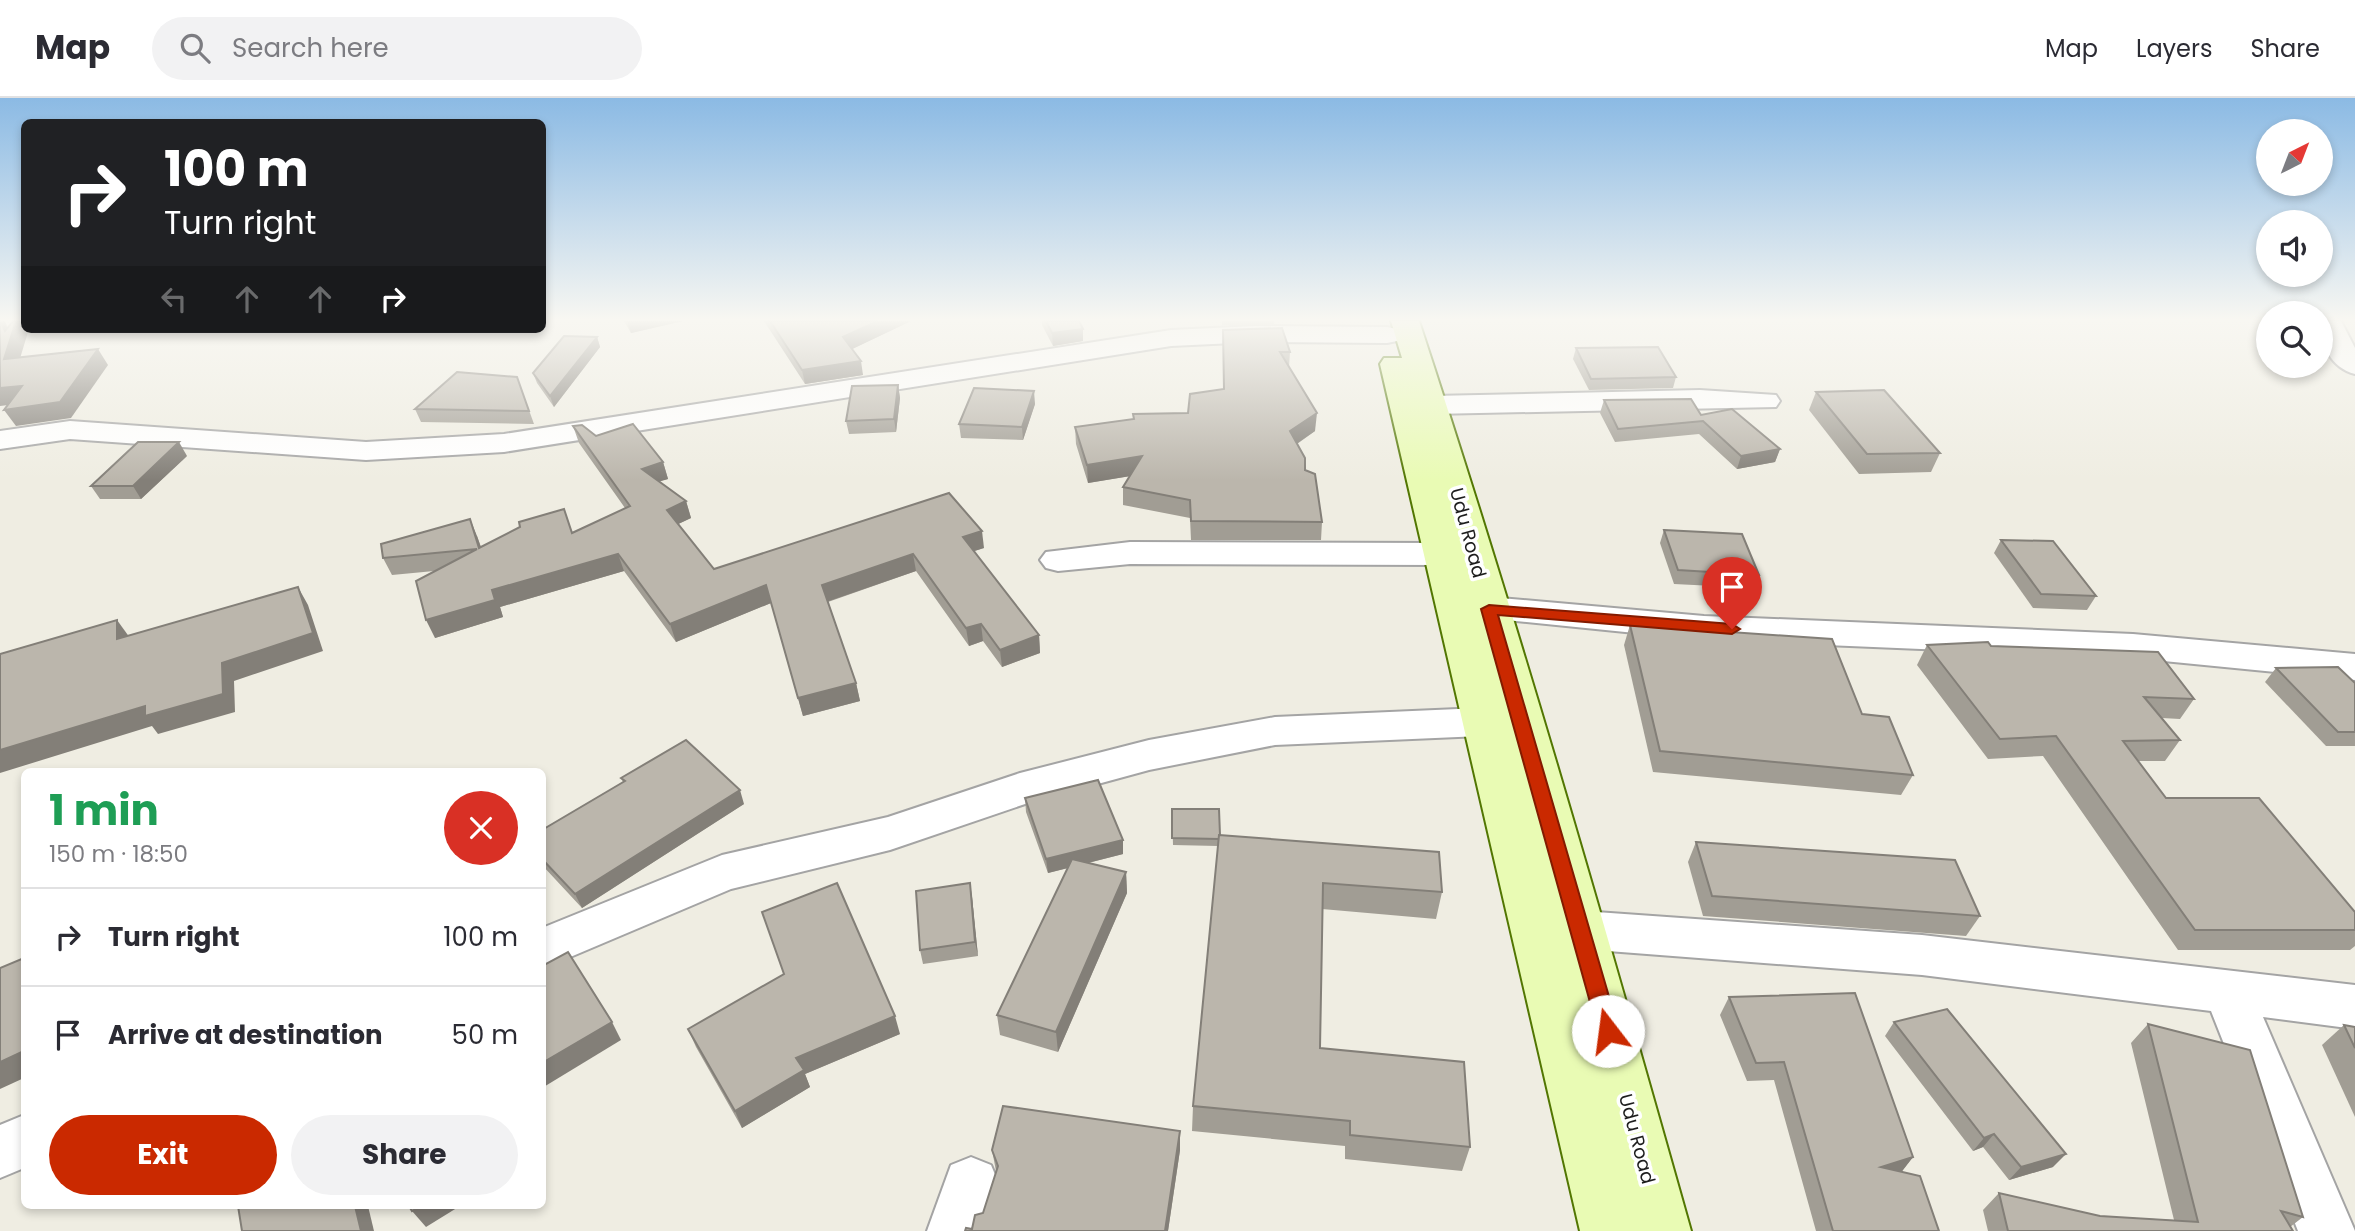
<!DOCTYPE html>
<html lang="en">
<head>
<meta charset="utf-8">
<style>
	:root { --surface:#fff; --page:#f2f2f3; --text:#2b2b33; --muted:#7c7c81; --line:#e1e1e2; --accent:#ca2900 }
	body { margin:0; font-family:Poppins,sans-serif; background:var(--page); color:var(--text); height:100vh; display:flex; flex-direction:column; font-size:26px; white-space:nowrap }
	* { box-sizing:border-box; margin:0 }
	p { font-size:23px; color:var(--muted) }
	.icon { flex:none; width:38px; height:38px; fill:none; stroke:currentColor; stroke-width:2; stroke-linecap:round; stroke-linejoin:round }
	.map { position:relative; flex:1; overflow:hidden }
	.sheet { position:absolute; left:21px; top:670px; width:525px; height:441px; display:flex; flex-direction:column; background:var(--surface); border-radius:10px; box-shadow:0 4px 10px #0003 }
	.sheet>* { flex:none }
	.guide { position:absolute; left:21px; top:21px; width:525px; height:214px; border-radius:10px; box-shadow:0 4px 10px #0003; background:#202124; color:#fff; overflow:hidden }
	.needle { width:46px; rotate:42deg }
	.tools { position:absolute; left:2256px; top:21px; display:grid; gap:14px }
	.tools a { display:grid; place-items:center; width:77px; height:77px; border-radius:50%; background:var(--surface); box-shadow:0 4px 10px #0003; font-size:35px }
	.pin { position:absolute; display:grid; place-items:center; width:60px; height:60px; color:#fff; margin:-72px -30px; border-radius:50% 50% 50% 0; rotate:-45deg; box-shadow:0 0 7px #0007 }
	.pin .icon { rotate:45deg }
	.me { position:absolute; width:77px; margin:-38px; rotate:345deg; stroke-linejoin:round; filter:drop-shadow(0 0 5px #0008) }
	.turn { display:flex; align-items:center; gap:24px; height:147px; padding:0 28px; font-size:32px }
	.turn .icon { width:91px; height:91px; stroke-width:2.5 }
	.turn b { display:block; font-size:49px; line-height:60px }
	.lanes { display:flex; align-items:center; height:66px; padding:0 28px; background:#0003; justify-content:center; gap:35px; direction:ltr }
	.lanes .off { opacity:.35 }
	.round { display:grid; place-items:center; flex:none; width:74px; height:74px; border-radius:37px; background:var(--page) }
	.summary { display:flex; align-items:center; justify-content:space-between; height:119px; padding:0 28px }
	h1 { font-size:42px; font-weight:700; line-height:52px; color:#1e9e55 }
	.action { display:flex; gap:14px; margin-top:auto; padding:14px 28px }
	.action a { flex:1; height:80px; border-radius:42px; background:var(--accent); color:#fff; font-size:28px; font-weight:700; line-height:80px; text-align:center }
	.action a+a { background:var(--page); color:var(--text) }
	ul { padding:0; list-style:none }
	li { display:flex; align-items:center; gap:21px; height:98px; padding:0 28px; border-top:2px solid var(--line) }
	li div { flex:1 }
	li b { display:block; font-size:26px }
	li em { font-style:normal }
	header { display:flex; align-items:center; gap:42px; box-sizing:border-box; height:98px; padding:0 35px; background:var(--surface); border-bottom:2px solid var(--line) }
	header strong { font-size:33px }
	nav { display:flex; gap:38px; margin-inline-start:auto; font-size:24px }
	.search { width:490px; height:63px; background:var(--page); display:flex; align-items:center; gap:18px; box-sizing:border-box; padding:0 24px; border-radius:38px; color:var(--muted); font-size:26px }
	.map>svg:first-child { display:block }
</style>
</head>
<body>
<header>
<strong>Map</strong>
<div class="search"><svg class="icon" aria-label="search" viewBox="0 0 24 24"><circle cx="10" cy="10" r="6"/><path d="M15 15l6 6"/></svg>Search here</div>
<nav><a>Map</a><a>Layers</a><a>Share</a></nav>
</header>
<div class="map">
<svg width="2355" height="1133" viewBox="0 0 2355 1133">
	<rect width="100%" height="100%" fill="#efede2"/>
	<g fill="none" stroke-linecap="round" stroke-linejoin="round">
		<defs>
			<g id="street">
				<path d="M 2320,223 L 2341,223 L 2355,250 L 2355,276 C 2331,270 2320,246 2320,223 Z"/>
				<polygon points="1255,228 1387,229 1397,231 1401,237 1397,243 1387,245 1255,244 1171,248 504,354 366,362 70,341 0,351 0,333 70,323 366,344 504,336 1171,232"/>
				<polygon points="1700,292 1776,297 1780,303 1776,309 1432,316 1421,313 1417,307 1421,301 1432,298"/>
				<polygon points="1130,444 1441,445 1453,449 1458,456 1453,463 1441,467 1130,466 1058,473 1046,470 1040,462 1046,454"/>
				<polygon points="1489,499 1704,518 2133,536 2355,556 2355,582 2133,560 1704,542 1476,519 1471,511 1476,503"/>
				<polygon points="1481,610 1495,614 1501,624 1495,634 1481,638 1275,647 1149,672 1028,705 890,752 731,791 542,871 542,830 722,757 888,719 1020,675 1149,642 1275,619"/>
				<polygon points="1582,813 1922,837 2355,887 2355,931 2263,919 2355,1133 2298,1133 2211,913 1922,877 1582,851 1565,846 1558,832 1565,818"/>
				<polygon points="24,1017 24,1070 0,1080 0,1027"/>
				<polygon points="971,1059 991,1067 999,1086 985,1133 927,1133 951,1067"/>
			</g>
			<path id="secondary" d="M 1391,223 L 1419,223 C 1518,524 1605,828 1691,1133 L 1580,1133 L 1380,266 L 1384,260 L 1402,260 Z"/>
		</defs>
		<use href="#street" stroke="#a4a4a4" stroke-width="4"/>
		<use href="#secondary" stroke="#527602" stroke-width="4"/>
		<use href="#street" fill="#fff" fill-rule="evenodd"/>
		<use href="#secondary" fill="#e9fbb4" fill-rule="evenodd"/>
	</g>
	<g fill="#a19d94">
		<polygon points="624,223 683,223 631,235"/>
		<polygon points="764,223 911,223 852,251 863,277 805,286"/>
		<polygon points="1042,223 1079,223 1083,243 1053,248 1042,227"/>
		<polygon points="1222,223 1274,223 1274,226 1222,227"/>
		<polygon points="1223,232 1290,254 1289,269 1315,333 1297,346 1322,424 1321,442 1191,442 1190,420 1123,407 1123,389 1130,378 1088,385 1076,346 1075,329 1188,315 1223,291"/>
		<polygon points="597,239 600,249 554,309 537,285 533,275"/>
		<polygon points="1576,250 1676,279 1673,290 1589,292 1573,261"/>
		<polygon points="517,279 534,326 421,324 415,311"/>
		<polygon points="898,287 900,300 896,334 849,336 846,323"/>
		<polygon points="1816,294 1940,355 1931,374 1859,376 1809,312"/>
		<polygon points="1604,302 1701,317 1780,351 1775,364 1737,371 1699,336 1615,344 1600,315"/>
		<polygon points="1035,306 1023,342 961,340 959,326"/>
		<polygon points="573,328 663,364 668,381 659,383 686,403 691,420 678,426 714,471 984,450 974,453 1039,537 1040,555 1002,569 983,543 969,548 916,473 828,504 856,585 860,603 803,618 771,505 676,544 624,473 500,509 503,519 435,540 434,473 392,477 383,460 477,438 481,449 573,435 625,410 579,345"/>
		<polygon points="187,358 141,401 100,401 91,388"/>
		<polygon points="1664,432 1759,477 1754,490 1674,486 1660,445"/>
		<polygon points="2001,442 2096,498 2087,512 2033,510 1994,455"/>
		<polygon points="1630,527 1913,677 1901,697 1653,674 1624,547"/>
		<polygon points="1927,547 1991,548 2194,601 2180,621 2162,620 2180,642 2165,663 2138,663 2166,700 2355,814 2355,848 2350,852 2178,852 2043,658 1988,661 1917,567"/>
		<polygon points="2276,570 2355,585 2355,648 2326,648 2265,584"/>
		<polygon points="621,680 744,706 582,810 542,767 542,732 623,684"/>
		<polygon points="1025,700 1123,742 1123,756 1088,765 1126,774 1127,795 1058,954 1000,937 997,917 1068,770 1048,775 1026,714"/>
		<polygon points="1172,711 1220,737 1442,794 1436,821 1322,811 1320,950 1470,1049 1462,1073 1345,1061 1345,1048 1192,1033 1193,1008 1218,748 1173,747"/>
		<polygon points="1696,744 1980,818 1966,838 1703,818 1688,764"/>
		<polygon points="972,799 978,858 923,866 920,852"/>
		<polygon points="1729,899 1913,1059 1901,1074 1939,1133 1816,1133 1774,982 1747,983 1720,917"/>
		<polygon points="1894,924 2053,1069 2009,1082 1983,1049 1973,1053 1885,938"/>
		<polygon points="2148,926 2303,1119 2290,1129 2293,1133 1988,1133 1983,1112 1999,1095 2100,1118 2174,1122 2131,945"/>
		<polygon points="2344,927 2355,929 2355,1019 2322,947"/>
		<polygon points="688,931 900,936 805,976 810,989 742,1030 696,949"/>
		<polygon points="992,1052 1180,1052 1168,1133 965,1133 972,1131 983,1115 996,1073"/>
	</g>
	<g fill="#837f78">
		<polygon points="1,223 5,223 11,239 16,223 22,223 24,228 24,231 27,231 28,234 15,277 0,262 5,233"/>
		<polygon points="627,223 683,223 631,235"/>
		<polygon points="878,223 911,223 846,254 843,239"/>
		<polygon points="1083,231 1083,243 1053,248 1052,235"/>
		<polygon points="597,239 600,249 554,309 550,298"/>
		<polygon points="98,251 108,267 71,320 16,328 4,312"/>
		<polygon points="861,263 863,277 805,286 802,272"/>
		<polygon points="898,287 900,300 896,334 894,321"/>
		<polygon points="22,288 33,304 0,308 0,290"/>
		<polygon points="1034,293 1035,306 1023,342 1022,329"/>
		<polygon points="1317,315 1315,333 1289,351 1290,333"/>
		<polygon points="179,344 187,358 141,401 133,388"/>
		<polygon points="1780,351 1775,364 1737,371 1741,358"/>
		<polygon points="1142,358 1143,376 1088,385 1087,367"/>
		<polygon points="663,364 668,381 648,387 642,371"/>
		<polygon points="686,403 691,420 672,429 667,412"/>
		<polygon points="470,421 477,438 487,467 479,450"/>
		<polygon points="982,433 984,450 965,456 963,439"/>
		<polygon points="618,456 624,473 500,509 503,519 435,540 426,522 492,492"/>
		<polygon points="913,456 916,473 826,504 822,487"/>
		<polygon points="766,487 771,505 676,544 670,526"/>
		<polygon points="298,489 308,507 323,553 234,583 235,614 158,636 152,628 0,675 0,652 145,608 222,565"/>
		<polygon points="117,522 130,540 117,541"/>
		<polygon points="981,526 983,543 969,548 966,530"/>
		<polygon points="1039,537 1040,555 1002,569 1000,552"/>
		<polygon points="856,585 860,603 803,618 798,600"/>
		<polygon points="740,692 744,706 582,810 575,796"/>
		<polygon points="1123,742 1123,756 1048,775 1046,761"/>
		<polygon points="1126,774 1127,795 1058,954 1056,934"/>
		<polygon points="970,785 972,799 978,858 975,844"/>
		<polygon points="895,918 900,936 805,976 810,989 742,1030 735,1013 796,960"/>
		<polygon points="612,924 621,942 542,990 542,965"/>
		<polygon points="24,953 24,980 0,991 0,964"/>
		<polygon points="1180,1033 1180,1052 1168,1133 1165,1133"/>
		<polygon points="1994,1036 1983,1049 1973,1053 1984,1040"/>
		<polygon points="2066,1056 2053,1069 2009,1082 2021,1069"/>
		<polygon points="1913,1059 1900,1076 1881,1069"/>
		<polygon points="355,1108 368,1108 374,1133 361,1133"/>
		<polygon points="420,1108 460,1108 426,1129 412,1113"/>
	</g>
	<g fill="#bbb6ac" stroke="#837f78" stroke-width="2">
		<polygon points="0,223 5,233 13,223 16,223 4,261 98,251 60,304 4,312 22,288 0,290"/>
		<polygon points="770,223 878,223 843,239 861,263 802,272"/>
		<polygon points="1046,223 1079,223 1083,231 1052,235"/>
		<polygon points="1282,230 1290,254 1280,254 1317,315 1290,333 1305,360 1305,372 1315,376 1322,424 1191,423 1190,402 1123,389 1142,358 1087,367 1075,329 1134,321 1133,316 1188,315 1190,296 1224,291 1223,232"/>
		<polygon points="564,238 597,239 550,298 533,275"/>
		<polygon points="1658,249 1676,279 1591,281 1576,250"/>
		<polygon points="457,274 517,279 529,313 415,311"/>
		<polygon points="898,287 894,321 846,323 852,288"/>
		<polygon points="974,290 1034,293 1022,329 959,326"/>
		<polygon points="1884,292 1940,355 1867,356 1816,294"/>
		<polygon points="1691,301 1701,317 1732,311 1780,351 1741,358 1703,323 1618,331 1604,302"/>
		<polygon points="633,326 663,364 642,371 686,403 667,412 714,471 949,395 982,433 963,439 1039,537 1000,552 981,526 966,530 913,456 822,487 856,585 798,600 766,487 670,526 618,456 492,492 495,502 426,522 416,483 477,451 383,460 381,446 470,421 479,450 520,429 519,424 564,411 572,435 630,408 573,328 582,327 596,338"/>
		<polygon points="138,344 179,344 133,388 91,388"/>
		<polygon points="1664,432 1742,436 1759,477 1678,472"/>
		<polygon points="2001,442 2053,443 2096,498 2041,496"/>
		<polygon points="298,489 313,535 222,565 223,596 145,618 145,608 0,652 0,556 117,522 117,541"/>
		<polygon points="1630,527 1832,541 1862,616 1889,619 1913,677 1660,653"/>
		<polygon points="1988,544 1991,548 2158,554 2194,601 2144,599 2180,642 2123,643 2166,700 2259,700 2355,814 2355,832 2195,832 2056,638 2000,641 1927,547"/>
		<polygon points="2338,569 2355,585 2355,634 2338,634 2276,570"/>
		<polygon points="686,642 740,692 575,796 542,761 542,732 625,683 621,680"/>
		<polygon points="1098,682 1123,742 1046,761 1025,700"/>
		<polygon points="1172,711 1219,711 1220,737 1219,741 1172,740"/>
		<polygon points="1219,737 1439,754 1442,794 1323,785 1320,950 1464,964 1470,1049 1350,1037 1350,1023 1193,1008"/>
		<polygon points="1696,744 1955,762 1980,818 1712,798"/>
		<polygon points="1072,761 1126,774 1056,934 997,917"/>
		<polygon points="837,785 895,918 796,960 804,972 735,1013 688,931 784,876 762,814"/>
		<polygon points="970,785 975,844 920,852 916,793"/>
		<polygon points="568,854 612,924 542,965 542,868"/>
		<polygon points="24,860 24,953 0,964 0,870"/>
		<polygon points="1855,895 1913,1059 1881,1069 1920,1078 1939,1133 1833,1133 1784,964 1756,965 1729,899"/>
		<polygon points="1947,911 2066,1056 2021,1069 1994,1036 1984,1040 1894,924"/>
		<polygon points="2148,926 2250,952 2303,1119 2281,1113 2293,1133 2008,1133 1999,1095 2100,1118 2198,1124"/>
		<polygon points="2344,927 2355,929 2355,950"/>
		<polygon points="1003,1008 1180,1033 1165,1133 965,1133 966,1130 972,1131 975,1117 983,1115 998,1068 992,1052"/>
		<polygon points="238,1108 355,1108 361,1133 242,1133"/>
		<polygon points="409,1108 420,1108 412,1113"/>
	</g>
	<linearGradient id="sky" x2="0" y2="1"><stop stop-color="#8bbae4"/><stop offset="0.58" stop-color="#f8f7f2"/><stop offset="1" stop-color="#f8f7f2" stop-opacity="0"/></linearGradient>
	<rect width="2355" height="382" fill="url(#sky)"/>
	<polygon fill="#ca2900" stroke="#831b00" stroke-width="2" points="1489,507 1732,526 1740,531 1732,536 1498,517 1619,933 1616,939 1608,942 1601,939 1598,933 1481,511"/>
	<g text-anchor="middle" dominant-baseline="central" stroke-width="7" stroke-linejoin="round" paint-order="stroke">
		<g font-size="19" fill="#1d1d1d" stroke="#fff">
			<text transform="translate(1468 435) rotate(75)">Udu Road</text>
			<text transform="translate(1637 1041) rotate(75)">Udu Road</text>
		</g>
	</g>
</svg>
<div class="tools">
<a><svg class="needle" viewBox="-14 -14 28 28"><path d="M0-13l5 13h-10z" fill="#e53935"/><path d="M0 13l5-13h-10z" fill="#7c7c81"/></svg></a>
<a><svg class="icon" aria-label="sound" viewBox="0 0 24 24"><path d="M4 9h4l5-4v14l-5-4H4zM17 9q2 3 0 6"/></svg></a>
<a><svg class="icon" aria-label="search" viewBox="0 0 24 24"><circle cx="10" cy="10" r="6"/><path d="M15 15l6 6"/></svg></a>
</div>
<div class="pin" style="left:1732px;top:531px;background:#d93025"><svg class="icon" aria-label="arrive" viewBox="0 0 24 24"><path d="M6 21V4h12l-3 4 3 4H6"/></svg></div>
<svg class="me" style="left:1608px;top:933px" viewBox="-20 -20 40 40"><circle r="19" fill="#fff"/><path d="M0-13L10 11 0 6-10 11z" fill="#ca2900"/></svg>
<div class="guide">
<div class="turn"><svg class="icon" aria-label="right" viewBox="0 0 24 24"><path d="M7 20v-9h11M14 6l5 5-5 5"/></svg><div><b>100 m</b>Turn right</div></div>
<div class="lanes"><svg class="icon off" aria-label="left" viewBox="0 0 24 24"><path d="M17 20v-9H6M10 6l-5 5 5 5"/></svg><svg class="icon off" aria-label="ahead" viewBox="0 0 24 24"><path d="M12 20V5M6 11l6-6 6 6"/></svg><svg class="icon off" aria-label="ahead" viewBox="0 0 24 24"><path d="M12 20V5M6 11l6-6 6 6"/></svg><svg class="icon" aria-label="right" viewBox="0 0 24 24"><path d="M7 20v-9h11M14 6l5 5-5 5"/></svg></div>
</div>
<section class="sheet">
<div class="summary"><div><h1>1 min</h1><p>150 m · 18:50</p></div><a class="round" style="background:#d93025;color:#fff"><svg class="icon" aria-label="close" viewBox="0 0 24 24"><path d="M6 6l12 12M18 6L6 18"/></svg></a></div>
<ul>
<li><svg class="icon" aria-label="right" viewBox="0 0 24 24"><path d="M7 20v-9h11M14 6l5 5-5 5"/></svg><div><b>Turn right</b></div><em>100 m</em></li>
<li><svg class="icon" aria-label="arrive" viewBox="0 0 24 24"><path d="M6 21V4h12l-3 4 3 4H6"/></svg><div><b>Arrive at destination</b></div><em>50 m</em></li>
</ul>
<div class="action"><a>Exit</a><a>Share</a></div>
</section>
</div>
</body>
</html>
